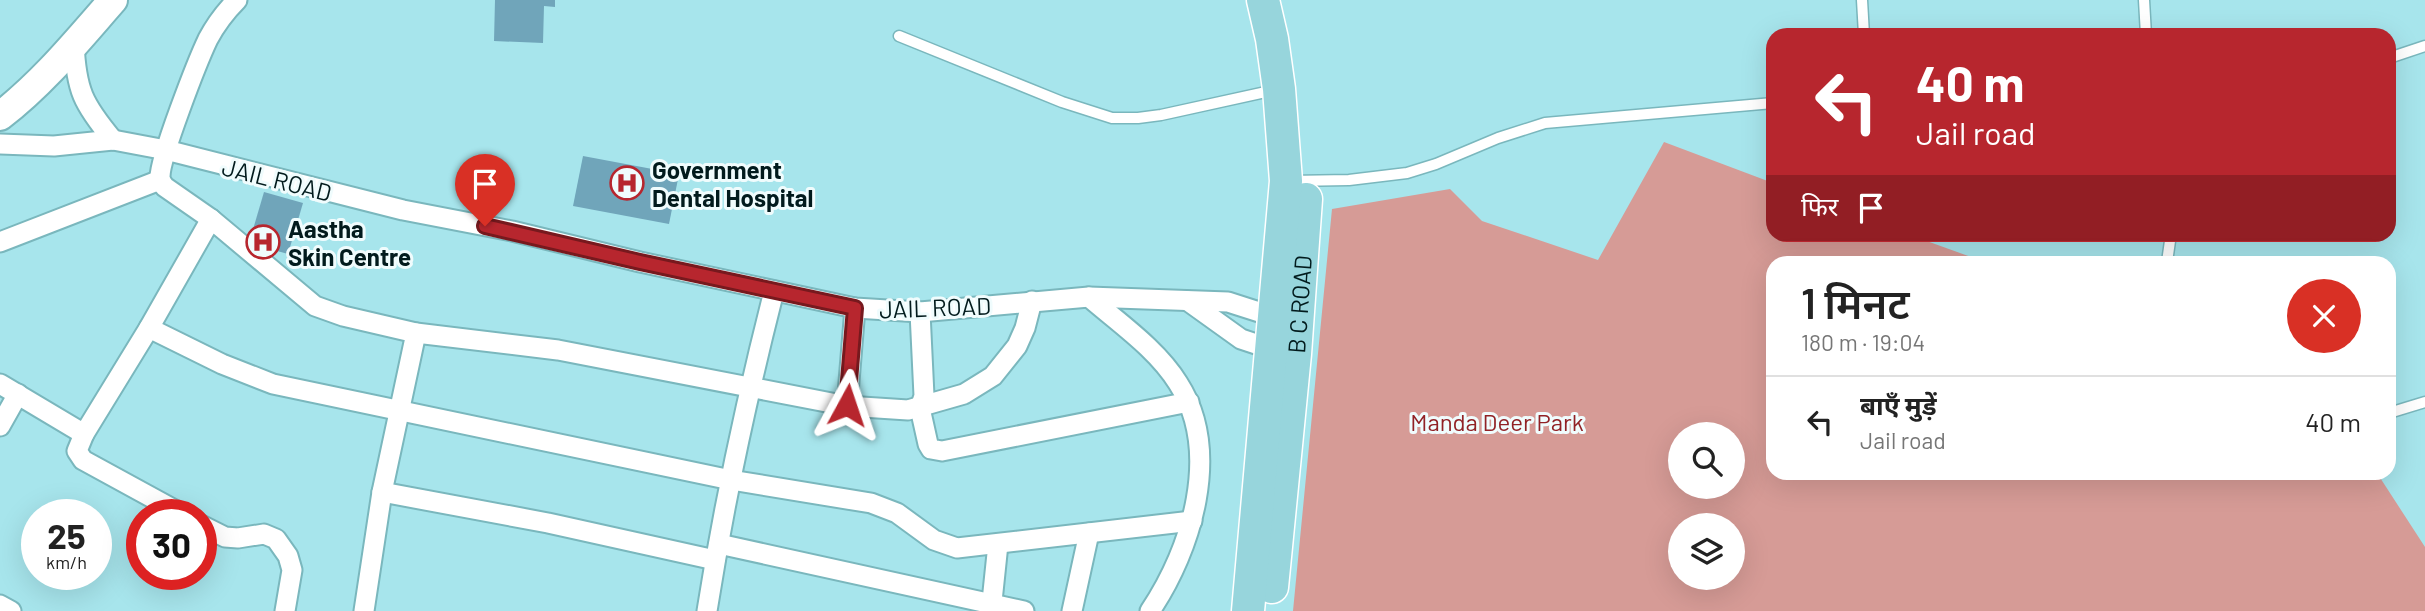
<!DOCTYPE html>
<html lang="hi">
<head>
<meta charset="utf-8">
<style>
	:root { --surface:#fff; --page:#f2f2f2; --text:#222; --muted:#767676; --line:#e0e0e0 }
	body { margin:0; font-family:Barlow,"Noto Sans Devanagari",sans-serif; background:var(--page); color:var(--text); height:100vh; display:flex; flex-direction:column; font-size:26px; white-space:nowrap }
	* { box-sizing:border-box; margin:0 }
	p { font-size:23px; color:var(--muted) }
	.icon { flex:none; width:38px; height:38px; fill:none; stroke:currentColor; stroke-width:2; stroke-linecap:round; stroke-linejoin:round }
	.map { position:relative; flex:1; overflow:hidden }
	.side { position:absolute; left:1766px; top:256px; width:630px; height:224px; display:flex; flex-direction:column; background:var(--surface); border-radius:21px; box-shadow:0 7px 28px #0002 }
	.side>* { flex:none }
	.guide { position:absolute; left:1766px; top:28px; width:630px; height:214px; border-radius:21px; box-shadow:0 7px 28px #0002; background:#b7262e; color:#fff; overflow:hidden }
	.tools { position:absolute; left:1668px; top:422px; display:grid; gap:14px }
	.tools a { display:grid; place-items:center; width:77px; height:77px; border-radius:50%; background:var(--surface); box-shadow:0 7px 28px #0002; font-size:35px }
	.speed { position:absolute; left:21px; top:499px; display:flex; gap:14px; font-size:35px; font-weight:700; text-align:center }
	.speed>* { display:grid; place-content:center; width:91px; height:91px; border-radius:50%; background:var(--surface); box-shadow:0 7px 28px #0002; line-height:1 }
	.speed small { font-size:18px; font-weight:400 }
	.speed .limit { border:10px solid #d22; background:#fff; color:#111 }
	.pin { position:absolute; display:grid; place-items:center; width:60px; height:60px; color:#fff; margin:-72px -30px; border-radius:50% 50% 50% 0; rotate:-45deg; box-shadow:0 0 7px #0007 }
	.pin .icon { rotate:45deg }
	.me { position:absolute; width:77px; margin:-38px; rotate:5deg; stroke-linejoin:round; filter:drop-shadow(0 0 5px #0008) }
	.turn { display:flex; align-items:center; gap:24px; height:147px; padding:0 35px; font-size:32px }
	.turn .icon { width:91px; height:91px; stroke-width:2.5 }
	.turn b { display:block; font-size:49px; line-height:60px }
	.then { display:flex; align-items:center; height:66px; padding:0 35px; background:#0003; gap:14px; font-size:26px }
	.round { display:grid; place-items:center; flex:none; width:74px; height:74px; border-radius:37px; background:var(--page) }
	.head { display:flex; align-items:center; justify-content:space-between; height:119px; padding:0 35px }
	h1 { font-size:42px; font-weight:600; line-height:52px }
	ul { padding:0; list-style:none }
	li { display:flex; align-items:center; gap:21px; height:91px; padding:0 35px; border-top:2px solid var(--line) }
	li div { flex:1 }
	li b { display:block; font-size:26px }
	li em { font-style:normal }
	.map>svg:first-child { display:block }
</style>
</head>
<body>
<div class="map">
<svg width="2425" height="611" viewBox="0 0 2425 611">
	<rect width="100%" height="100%" fill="#a7e5ec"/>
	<path fill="#d69b96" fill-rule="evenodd" d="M 1664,142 L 1773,183 L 1773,234 L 1910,235 L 1985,262 L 1773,262 L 1773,472 L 2377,473 L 2425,547 L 2425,611 L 1293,611 L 1332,209 L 1450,189 L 1482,221 L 1598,260 ZM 1680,434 L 1732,434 L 1732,486 L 1680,486 ZM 1680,525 L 1732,525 L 1732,578 L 1680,578 Z"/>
	<g fill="#70a5ba">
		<polygon points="495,0 555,0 555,7 544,6 543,43 494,41"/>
		<polygon points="583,156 679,174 669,224 573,206"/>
		<polygon points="264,192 303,203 288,254 249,243"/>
	</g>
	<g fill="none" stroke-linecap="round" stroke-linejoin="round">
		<defs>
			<g id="lane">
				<polyline points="1862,0 1864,35"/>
				<polyline points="2144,0 2146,35"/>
				<polyline points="899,36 1062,102 1112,118 1138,118 1161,115 1275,90"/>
				<polyline points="2389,58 2425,46"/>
				<polyline points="1290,181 1349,180 1407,173 1436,164 1498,138 1545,123 1773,103"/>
				<polyline points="2167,262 2171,234"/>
				<polyline points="2389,413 2425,402"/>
			</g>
			<g id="street">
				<path d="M 74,43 C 76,90 83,104 113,140"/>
				<polyline points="0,144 54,146 113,140 166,150 403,210 512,231 640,262 855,308 920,312 1089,297 1228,302 1281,319"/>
				<path d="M 211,219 L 165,187 C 162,184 161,182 160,178 C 159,159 198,60 208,39 C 216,24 225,12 237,0"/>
				<polyline points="0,242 160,180"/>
				<path d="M 1089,297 C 1119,323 1157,349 1178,383 C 1222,451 1192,549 1150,611"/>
				<polyline points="1188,301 1241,339 1280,352"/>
				<polyline points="920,312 924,396 920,408 928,444 931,449 942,451 1189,402"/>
				<polyline points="149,328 222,364 273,384 731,480 871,503 897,513 934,540 957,548 1192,521"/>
				<polyline points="416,333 558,350 847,406 908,410 964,394 993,376 1017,346 1025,328 1032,301"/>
				<polyline points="0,384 84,434 149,328 211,219 315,306 343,316 416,333 382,492 364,611"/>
				<polyline points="847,406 855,308"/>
				<polyline points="0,426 18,394"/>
				<polyline points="84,434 77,451 83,460 182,514"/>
				<polyline points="382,492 548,523 715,560"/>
				<polyline points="201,525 225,537 238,538 264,534 276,539 288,556 292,570 285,611"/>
				<polyline points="719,544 1024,611"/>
				<polyline points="0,605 11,611"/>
				<path d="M 707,611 C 724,503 747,397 774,291"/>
				<polyline points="991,611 998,544"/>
				<polyline points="1072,611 1089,533"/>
			</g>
			<path id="secondary" d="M 0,116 C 43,83 77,41 113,0"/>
			<g id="primary">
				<path id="s1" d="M 1272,587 L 1295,354 L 1306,199"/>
				<polyline points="1248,611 1286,181 1279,89 1272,39 1263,0"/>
			</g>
		</defs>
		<use href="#lane" stroke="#7ab7bd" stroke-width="13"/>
		<use href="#street" stroke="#7ab7bd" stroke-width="23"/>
		<use href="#secondary" stroke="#7ab7bd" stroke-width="32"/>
		<use href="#primary" stroke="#fff" stroke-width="35"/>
		<use href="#lane" stroke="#fff" stroke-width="10"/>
		<use href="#street" stroke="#fff" stroke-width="19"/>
		<use href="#secondary" stroke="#fff" stroke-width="28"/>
		<use href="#primary" stroke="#97d5dc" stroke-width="32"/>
	</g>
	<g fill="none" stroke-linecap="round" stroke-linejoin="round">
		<defs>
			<polyline id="route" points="485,226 640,262 855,308 847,405"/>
		</defs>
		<use href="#route" stroke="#77191e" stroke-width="18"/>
		<use href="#route" stroke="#b7262e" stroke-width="12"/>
	</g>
	<defs>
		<symbol id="hospital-ring" viewBox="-11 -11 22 22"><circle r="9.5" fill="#f0fcfd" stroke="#b7262e" stroke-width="1.5"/><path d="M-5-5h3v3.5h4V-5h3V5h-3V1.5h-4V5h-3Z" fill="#b7262e"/></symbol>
	</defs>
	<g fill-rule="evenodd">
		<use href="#hospital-ring" x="608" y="164" width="38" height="38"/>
		<use href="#hospital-ring" x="244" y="223" width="38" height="38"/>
	</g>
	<g text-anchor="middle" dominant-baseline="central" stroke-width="6" stroke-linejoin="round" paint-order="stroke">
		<g font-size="24" font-weight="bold" fill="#021b1d" stroke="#f0fcfd" text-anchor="start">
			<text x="652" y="169">Government<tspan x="652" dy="28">Dental Hospital</tspan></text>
			<text x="288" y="228">Aastha<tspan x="288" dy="28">Skin Centre</tspan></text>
		</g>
		<g font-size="24" fill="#021b1d" stroke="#f0fcfd">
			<text transform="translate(277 179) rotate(14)">JAIL ROAD</text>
			<text stroke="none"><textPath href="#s1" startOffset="284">B C ROAD</textPath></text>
			<text transform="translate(935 307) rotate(-2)">JAIL ROAD</text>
		</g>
		<g font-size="24" fill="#912125" stroke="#f0fcfd">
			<text x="1497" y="421">Manda Deer Park</text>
		</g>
	</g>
</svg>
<div class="tools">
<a><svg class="icon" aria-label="search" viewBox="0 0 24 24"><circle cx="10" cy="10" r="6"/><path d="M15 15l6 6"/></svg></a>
<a><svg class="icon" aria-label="layers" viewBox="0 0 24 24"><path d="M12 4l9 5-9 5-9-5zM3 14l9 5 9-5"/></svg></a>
</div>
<div class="speed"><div>25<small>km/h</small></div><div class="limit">30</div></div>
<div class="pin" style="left:485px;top:226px;background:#d93025"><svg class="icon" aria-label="arrive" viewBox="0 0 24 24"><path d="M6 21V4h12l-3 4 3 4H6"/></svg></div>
<svg class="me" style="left:847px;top:405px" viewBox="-20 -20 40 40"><path d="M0-17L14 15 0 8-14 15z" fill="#b7262e" stroke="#fff" stroke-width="4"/></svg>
<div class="guide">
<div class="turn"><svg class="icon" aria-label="left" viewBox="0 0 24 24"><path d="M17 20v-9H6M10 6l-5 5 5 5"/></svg><div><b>40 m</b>Jail road</div></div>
<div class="then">फिर<svg class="icon" aria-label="arrive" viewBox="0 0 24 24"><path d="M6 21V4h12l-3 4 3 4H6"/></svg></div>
</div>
<section class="side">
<div class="head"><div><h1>1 मिनट</h1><p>180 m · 19:04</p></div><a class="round" style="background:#d93025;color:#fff"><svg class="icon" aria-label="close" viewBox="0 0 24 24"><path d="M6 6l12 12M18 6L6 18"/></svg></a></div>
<ul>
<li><svg class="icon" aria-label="left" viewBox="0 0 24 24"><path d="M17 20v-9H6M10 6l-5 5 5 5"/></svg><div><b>बाएँ मुड़ें</b><p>Jail road</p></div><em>40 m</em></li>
</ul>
</section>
</div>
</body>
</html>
